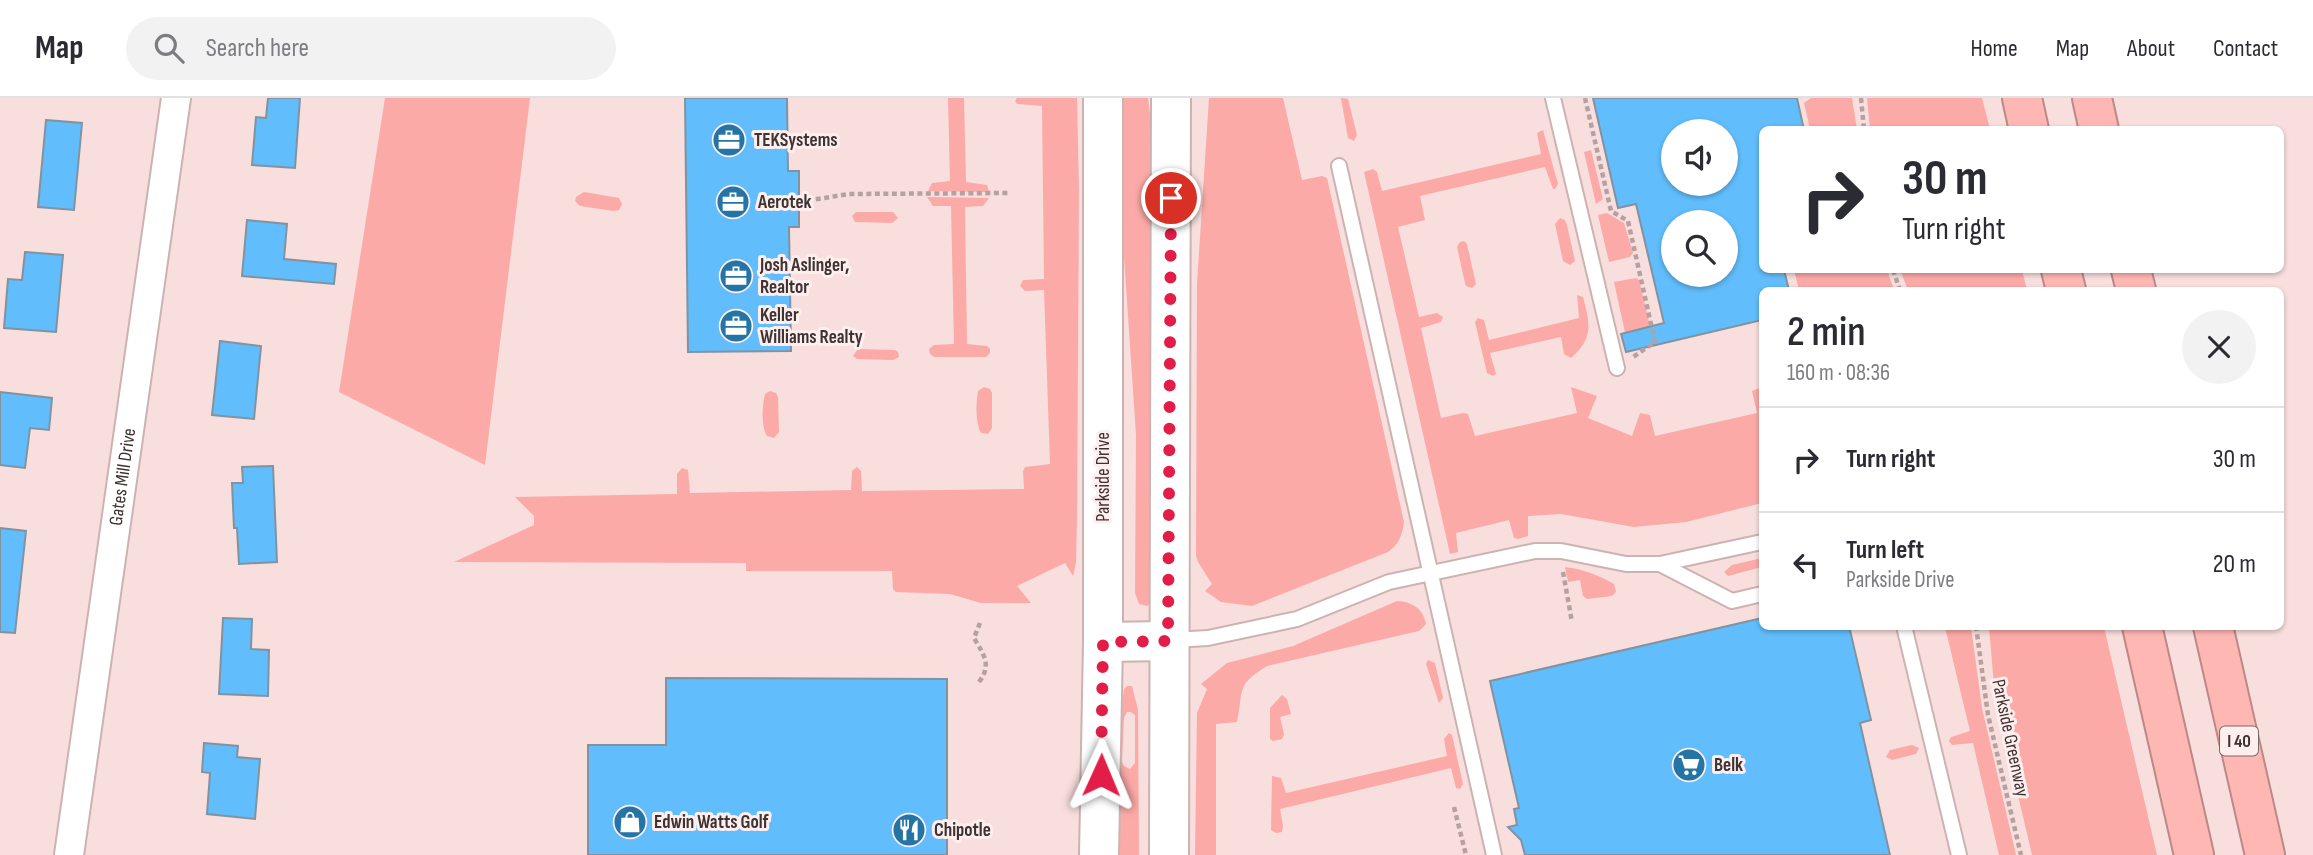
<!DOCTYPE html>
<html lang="en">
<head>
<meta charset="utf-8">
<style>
	:root { --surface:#fff; --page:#f2f2f3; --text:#2b2b33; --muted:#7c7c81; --line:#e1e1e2 }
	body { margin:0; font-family:"Sofia Sans Condensed",sans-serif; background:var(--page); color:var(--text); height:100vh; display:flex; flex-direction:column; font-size:26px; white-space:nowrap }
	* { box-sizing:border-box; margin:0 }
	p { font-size:23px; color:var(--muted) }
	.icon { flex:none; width:38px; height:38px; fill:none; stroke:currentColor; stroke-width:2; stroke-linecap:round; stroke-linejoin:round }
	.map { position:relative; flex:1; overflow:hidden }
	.sheet { position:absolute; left:1759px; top:189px; width:525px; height:343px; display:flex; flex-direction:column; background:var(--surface); border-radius:10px; box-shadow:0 2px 5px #0004 }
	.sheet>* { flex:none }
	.hud { position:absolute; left:1759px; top:28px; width:525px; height:147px; border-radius:10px; box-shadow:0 2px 5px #0004; background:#fff; color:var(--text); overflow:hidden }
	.controls { position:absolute; left:1661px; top:21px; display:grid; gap:14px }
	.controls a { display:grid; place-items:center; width:77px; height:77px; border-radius:50%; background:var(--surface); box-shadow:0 2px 5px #0004; font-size:35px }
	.pin { position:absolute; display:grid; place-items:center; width:60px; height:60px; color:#fff; margin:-30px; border:4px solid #fff; border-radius:50%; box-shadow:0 2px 7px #0007 }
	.me { position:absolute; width:77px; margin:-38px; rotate:1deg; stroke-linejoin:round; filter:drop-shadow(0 0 5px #0008) }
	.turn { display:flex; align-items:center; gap:24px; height:147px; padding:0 28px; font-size:32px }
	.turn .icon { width:91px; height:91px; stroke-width:2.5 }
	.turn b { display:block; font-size:49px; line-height:60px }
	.round { display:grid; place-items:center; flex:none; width:74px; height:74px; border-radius:37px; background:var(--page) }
	.headline { display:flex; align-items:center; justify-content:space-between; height:119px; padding:0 28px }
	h1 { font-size:42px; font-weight:600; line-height:52px }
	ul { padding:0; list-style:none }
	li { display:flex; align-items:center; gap:21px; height:105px; padding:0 28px; border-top:2px solid var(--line) }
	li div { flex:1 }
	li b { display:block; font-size:26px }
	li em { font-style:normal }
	header { display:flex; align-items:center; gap:42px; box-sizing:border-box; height:98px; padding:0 35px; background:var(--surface); border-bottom:2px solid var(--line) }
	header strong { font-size:33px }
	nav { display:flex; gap:38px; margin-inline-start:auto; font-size:24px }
	.search { width:490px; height:63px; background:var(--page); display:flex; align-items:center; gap:18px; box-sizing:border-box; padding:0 24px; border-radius:38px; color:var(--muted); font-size:26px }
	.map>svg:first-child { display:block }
</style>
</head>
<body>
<header>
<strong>Map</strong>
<div class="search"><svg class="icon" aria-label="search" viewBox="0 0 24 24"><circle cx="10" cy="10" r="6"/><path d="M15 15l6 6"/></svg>Search here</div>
<nav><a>Home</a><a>Map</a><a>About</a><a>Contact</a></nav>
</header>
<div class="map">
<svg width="2313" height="757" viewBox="0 0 2313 757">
	<rect width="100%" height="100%" fill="#f8dedd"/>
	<g fill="#fcaaa7" fill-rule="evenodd">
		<polygon points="385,0 530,0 485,367 339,294"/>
		<polygon points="948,0 964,0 966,84 987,87 989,94 928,93 932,85 950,83"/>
		<polygon points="1017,0 1077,0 1079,93 1077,421 1076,465 1073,478 1065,465 1017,488 1031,505 981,505 950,496 896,494 893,491 892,473 746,473 746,465 454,464 534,427 534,418 515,399 677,396 677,376 682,370 688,372 690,395 851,392 852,373 857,369 861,373 862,393 1024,391 1023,373 1025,369 1050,366 1044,192 1025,193 1020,188 1023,182 1044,181 1042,8 1017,6 1015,3"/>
		<polygon points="1120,0 1148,0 1154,48 1151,504 1147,508 1139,506 1135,495 1136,337 1121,114"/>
		<path d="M 1209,0 L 1283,0 L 1302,82 L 1322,78 L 1327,80 L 1404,424 C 1402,438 1399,446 1388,454 L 1252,508 L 1221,504 L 1205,493 L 1212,486 L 1198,464 L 1196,458 L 1197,186 Z"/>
		<polygon points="1341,0 1348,1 1357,37 1354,43 1348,40"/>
		<polygon points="1811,0 1852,0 1857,31 1810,31 1804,5"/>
		<polygon points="1867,0 1982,0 1990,31 1870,31"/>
		<polygon points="1543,32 1558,86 1555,91 1553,91 1545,69 1420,98 1425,122 1398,129 1419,219 1437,215 1443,219 1441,224 1421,230 1441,320 1463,315 1468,316 1475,338 1577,315 1571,289 1597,298 1588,320 1632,338 1640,315 1650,317 1655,338 1757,315 1752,293 1762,289 1762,405 1686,424 1634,429 1561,416 1528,418 1528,438 1518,441 1514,440 1509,422 1456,435 1458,454 1450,456 1364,74 1373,71 1377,74 1382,93 1541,56 1537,35"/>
		<polygon points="1591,52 1603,101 1596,106 1584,54"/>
		<polygon points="584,94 619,100 622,106 619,112 614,113 580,108 575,103 576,99"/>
		<polygon points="927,99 989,100 983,108 965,109 967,246 987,248 990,251 990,255 986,259 934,259 930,256 929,251 934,247 954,246 951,108 933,108"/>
		<polygon points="856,114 893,114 898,120 892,125 855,124 852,118"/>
		<polygon points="1607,115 1624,125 1633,155 1630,159 1609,164 1598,117"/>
		<polygon points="1560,120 1565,122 1567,127 1575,163 1570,167 1563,163 1555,126"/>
		<polygon points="1464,143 1467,146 1476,186 1472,190 1466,188 1465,185 1457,149 1460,144"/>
		<polygon points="1794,172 1887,172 1894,192 1799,192"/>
		<polygon points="1900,172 2022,172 2027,192 1908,192"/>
		<polygon points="1636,180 1639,182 1651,232 1637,249 1629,253 1614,184"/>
		<path d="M 1577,197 L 1583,199 C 1590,226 1594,240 1571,260 L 1564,256 L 1561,239 L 1490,255 L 1496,276 L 1493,278 L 1487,275 L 1475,224 L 1478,220 L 1484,222 L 1489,242 L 1579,220 Z"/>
		<polygon points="858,251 895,252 898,254 899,259 893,262 857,261 853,258"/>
		<path d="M 984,289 L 990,291 L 992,295 L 992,330 L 988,336 L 981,335 C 975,324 976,305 978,293 Z"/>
		<path d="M 770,293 L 776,295 L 778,299 L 779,334 L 774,340 L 767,338 C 761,328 762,308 765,296 Z"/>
		<polygon points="1762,460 1762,469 1728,478 1724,474 1732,467"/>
		<path d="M 1565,469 C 1583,471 1598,477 1614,486 L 1616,494 L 1612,498 L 1587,501 L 1583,498 L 1580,482 L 1568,484 Z"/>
		<path d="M 1397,503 C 1412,504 1423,510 1426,526 L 1419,533 L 1267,568 C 1235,588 1244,591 1237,624 L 1216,626 L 1216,757 L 1195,757 L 1197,615 L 1207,591 L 1201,586 L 1227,565 L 1293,548 Z"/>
		<polygon points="1945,529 1971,529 1982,610 2016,757 1999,757 1973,645 1952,647 1949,643 1951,639 1970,633"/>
		<polygon points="1989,529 2104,529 2157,757 2032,757 1995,599"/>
		<polygon points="1428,562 1435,565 1443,600 1439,605 1426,566"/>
		<path d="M 1127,588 L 1132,588 L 1138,612 L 1139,757 L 1120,757 L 1120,621 L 1124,591 ZM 1127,614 L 1131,614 L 1135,617 L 1135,665 L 1130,671 L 1124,668 L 1122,664 L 1124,620 Z"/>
		<polygon points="1282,597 1287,601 1291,616 1280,619 1284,636 1282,641 1273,643 1270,641 1270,610"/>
		<polygon points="1449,635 1452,637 1463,686 1460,691 1456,690 1451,670 1280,711 1283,728 1282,734 1276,735 1271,732 1272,678 1281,680 1286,695 1447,658 1444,641"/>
		<polygon points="1912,647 1919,650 1916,656 1892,662 1886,659 1890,652"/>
	</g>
	<g fill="#61bdfb" stroke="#8193a1" stroke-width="2" fill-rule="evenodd">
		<polygon points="268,0 300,0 295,70 252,67 256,19 266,20"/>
		<polygon points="685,0 787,0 788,73 799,73 799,129 789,129 791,253 688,254"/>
		<path d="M 1593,0 L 1797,0 L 1804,32 L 1762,32 L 1762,172 L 1784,172 L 1789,192 L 1762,192 L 1762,222 L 1626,254 L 1621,236 L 1664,225 L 1636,106 L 1618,110 ZM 1673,33 L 1726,33 L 1726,86 L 1673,86 ZM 1673,124 L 1726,124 L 1726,177 L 1673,177 Z"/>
		<polygon points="46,22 82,25 74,112 38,109"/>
		<polygon points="247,122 287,126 284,161 336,166 334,186 242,178"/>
		<polygon points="25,154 63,157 56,234 4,230 8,181 22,182"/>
		<polygon points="220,243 261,248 254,321 212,317"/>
		<polygon points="0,294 52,300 49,332 30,330 25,370 0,367"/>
		<polygon points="273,368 277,464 239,466 237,430 234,430 232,385 243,385 242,369"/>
		<polygon points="0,430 26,433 15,535 0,534"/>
		<polygon points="223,520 252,521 251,551 269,552 268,598 219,596"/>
		<polygon points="1762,520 1762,528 1849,528 1871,622 1860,625 1890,757 1525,757 1521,742 1508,729 1517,727 1514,711 1519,710 1490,583"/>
		<polygon points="666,580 947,581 947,757 588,757 588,647 666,647"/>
		<polygon points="204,645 238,648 237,659 260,661 255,721 207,716 210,675 202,674"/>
	</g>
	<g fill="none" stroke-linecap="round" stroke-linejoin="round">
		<defs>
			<g id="lane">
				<polyline points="1553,0 1617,270"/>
				<polyline points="1339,68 1494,757"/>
				<polyline points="1660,466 1732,503 1762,496"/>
				<polyline points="1904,528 1959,757"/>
				<polyline points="1173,542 1208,540 1297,521 1389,484 1535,453 1561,453 1626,466 1660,466 1762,444"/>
			</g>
			<g id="street">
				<path id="s1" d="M 69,757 L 176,0"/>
			</g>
			<g id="secondary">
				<polyline points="1103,544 1168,543"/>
				<polyline points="1099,757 1103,544 1103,0"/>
				<polyline points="1169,757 1171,0"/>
			</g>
			<g id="highway">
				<polyline points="2022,0 2029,32"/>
				<polyline points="2092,0 2099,32"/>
				<polyline points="2061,172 2066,192"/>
				<polyline points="2131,172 2136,192"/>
				<polyline points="2142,528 2194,757"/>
				<polyline points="2213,528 2265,757"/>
			</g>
		</defs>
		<use href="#lane" stroke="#ccb3b2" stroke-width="18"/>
		<use href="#street" stroke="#ccb3b2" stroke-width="32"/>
		<use href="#secondary" stroke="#ccb3b2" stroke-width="42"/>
		<use href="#highway" stroke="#bb8986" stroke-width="42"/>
		<g stroke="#b5a1a0" stroke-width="4.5" stroke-dasharray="5 3.5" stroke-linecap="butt">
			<polyline points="1585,0 1611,113 1628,123 1655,244 1633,259"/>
			<polyline points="1861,0 1864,32"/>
			<polyline points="799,104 849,96 1008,95"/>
			<polyline points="1893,172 1900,192"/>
			<polyline points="1563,474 1572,524"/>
			<polyline points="1976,528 1988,617 2021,757"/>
			<path d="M 979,584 C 992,567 984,557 974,540 L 980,525"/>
			<polyline points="1454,709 1466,757"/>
		</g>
		<use href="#lane" stroke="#fff" stroke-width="14"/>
		<use href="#street" stroke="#fff" stroke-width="28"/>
		<use href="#secondary" stroke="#fff" stroke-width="38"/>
		<use href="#highway" stroke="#ffb7b4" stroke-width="38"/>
	</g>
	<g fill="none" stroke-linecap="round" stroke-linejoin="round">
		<polyline stroke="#e11d48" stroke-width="12" stroke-dasharray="0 21.6" points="1101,677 1103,544 1168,543 1171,100"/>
	</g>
	<defs>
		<symbol id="office-disc" viewBox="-11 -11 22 22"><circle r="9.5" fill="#2475a6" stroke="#feeeed"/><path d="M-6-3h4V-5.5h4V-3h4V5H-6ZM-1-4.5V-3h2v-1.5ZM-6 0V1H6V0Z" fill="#fff"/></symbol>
		<symbol id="supermarket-disc" viewBox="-11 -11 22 22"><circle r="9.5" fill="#2475a6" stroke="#feeeed"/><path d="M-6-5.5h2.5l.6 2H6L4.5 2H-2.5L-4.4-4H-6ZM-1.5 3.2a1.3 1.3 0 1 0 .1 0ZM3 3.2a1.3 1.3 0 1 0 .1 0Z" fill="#fff"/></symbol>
		<symbol id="shop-disc" viewBox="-11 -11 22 22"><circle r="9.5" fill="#2475a6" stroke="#feeeed"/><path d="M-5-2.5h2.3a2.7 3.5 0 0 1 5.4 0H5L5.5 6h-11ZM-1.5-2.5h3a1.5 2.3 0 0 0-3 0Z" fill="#fff"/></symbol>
		<symbol id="restaurant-disc" viewBox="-11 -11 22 22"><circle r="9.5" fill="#2475a6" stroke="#feeeed"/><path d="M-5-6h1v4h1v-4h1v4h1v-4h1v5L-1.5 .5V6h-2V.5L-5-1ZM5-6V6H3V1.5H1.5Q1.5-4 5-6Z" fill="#fff"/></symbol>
	</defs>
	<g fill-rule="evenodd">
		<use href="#office-disc" x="710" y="23" width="38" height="38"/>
		<use href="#office-disc" x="714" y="85" width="38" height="38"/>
		<use href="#office-disc" x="717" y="159" width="38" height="38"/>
		<use href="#office-disc" x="717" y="209" width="38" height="38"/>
		<use href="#supermarket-disc" x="1670" y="648" width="38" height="38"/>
		<use href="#shop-disc" x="611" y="705" width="38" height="38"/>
		<use href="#restaurant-disc" x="890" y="713" width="38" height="38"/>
	</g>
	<g text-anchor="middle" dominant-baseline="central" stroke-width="6" stroke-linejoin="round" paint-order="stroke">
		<rect fill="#feeeed" stroke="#776b6a" stroke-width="2" x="2220" y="628.5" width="38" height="29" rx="5"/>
		<g font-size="18" font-weight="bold" fill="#3d3332">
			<text x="2239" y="643">I 40</text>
		</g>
		<g font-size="19" font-weight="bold" fill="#3d3332" stroke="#feeeed" text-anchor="start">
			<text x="754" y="42">TEKSystems</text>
			<text x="758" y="104">Aerotek</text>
			<text x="760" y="167">Josh Aslinger,<tspan x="760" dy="22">Realtor</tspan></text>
			<text x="760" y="217">Keller<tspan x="760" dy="22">Williams Realty</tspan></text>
			<text x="1714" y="667">Belk</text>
			<text x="654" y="724">Edwin Watts Golf</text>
			<text x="934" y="732">Chipotle</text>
		</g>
		<g font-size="19" fill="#3d3332" stroke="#feeeed">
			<text stroke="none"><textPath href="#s1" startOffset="382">Gates Mill Drive</textPath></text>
			<text transform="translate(1103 379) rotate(-90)">Parkside Drive</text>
			<text transform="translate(2010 640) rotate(78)">Parkside Greenway</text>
		</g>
	</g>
</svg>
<div class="controls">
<a><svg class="icon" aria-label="sound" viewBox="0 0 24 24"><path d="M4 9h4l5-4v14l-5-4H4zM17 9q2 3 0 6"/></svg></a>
<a><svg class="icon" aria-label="search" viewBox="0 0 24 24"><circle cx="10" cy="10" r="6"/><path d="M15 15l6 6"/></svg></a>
</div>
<div class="pin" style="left:1171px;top:100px;background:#d93025"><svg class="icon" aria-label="arrive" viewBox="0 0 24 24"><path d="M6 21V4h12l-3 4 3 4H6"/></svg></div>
<svg class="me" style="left:1101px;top:677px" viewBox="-20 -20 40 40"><path d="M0-17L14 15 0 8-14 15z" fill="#e11d48" stroke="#fff" stroke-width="4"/></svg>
<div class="hud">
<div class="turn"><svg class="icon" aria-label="right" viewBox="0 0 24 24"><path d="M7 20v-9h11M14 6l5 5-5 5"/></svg><div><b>30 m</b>Turn right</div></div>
</div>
<section class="sheet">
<div class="headline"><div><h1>2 min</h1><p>160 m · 08:36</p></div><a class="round"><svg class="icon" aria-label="close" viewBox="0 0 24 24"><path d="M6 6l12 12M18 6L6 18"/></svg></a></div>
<ul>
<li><svg class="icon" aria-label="right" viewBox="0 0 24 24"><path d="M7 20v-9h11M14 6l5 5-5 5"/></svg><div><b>Turn right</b></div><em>30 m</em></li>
<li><svg class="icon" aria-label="left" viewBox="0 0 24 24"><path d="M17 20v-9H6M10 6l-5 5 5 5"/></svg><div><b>Turn left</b><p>Parkside Drive</p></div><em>20 m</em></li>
</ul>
</section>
</div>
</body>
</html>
